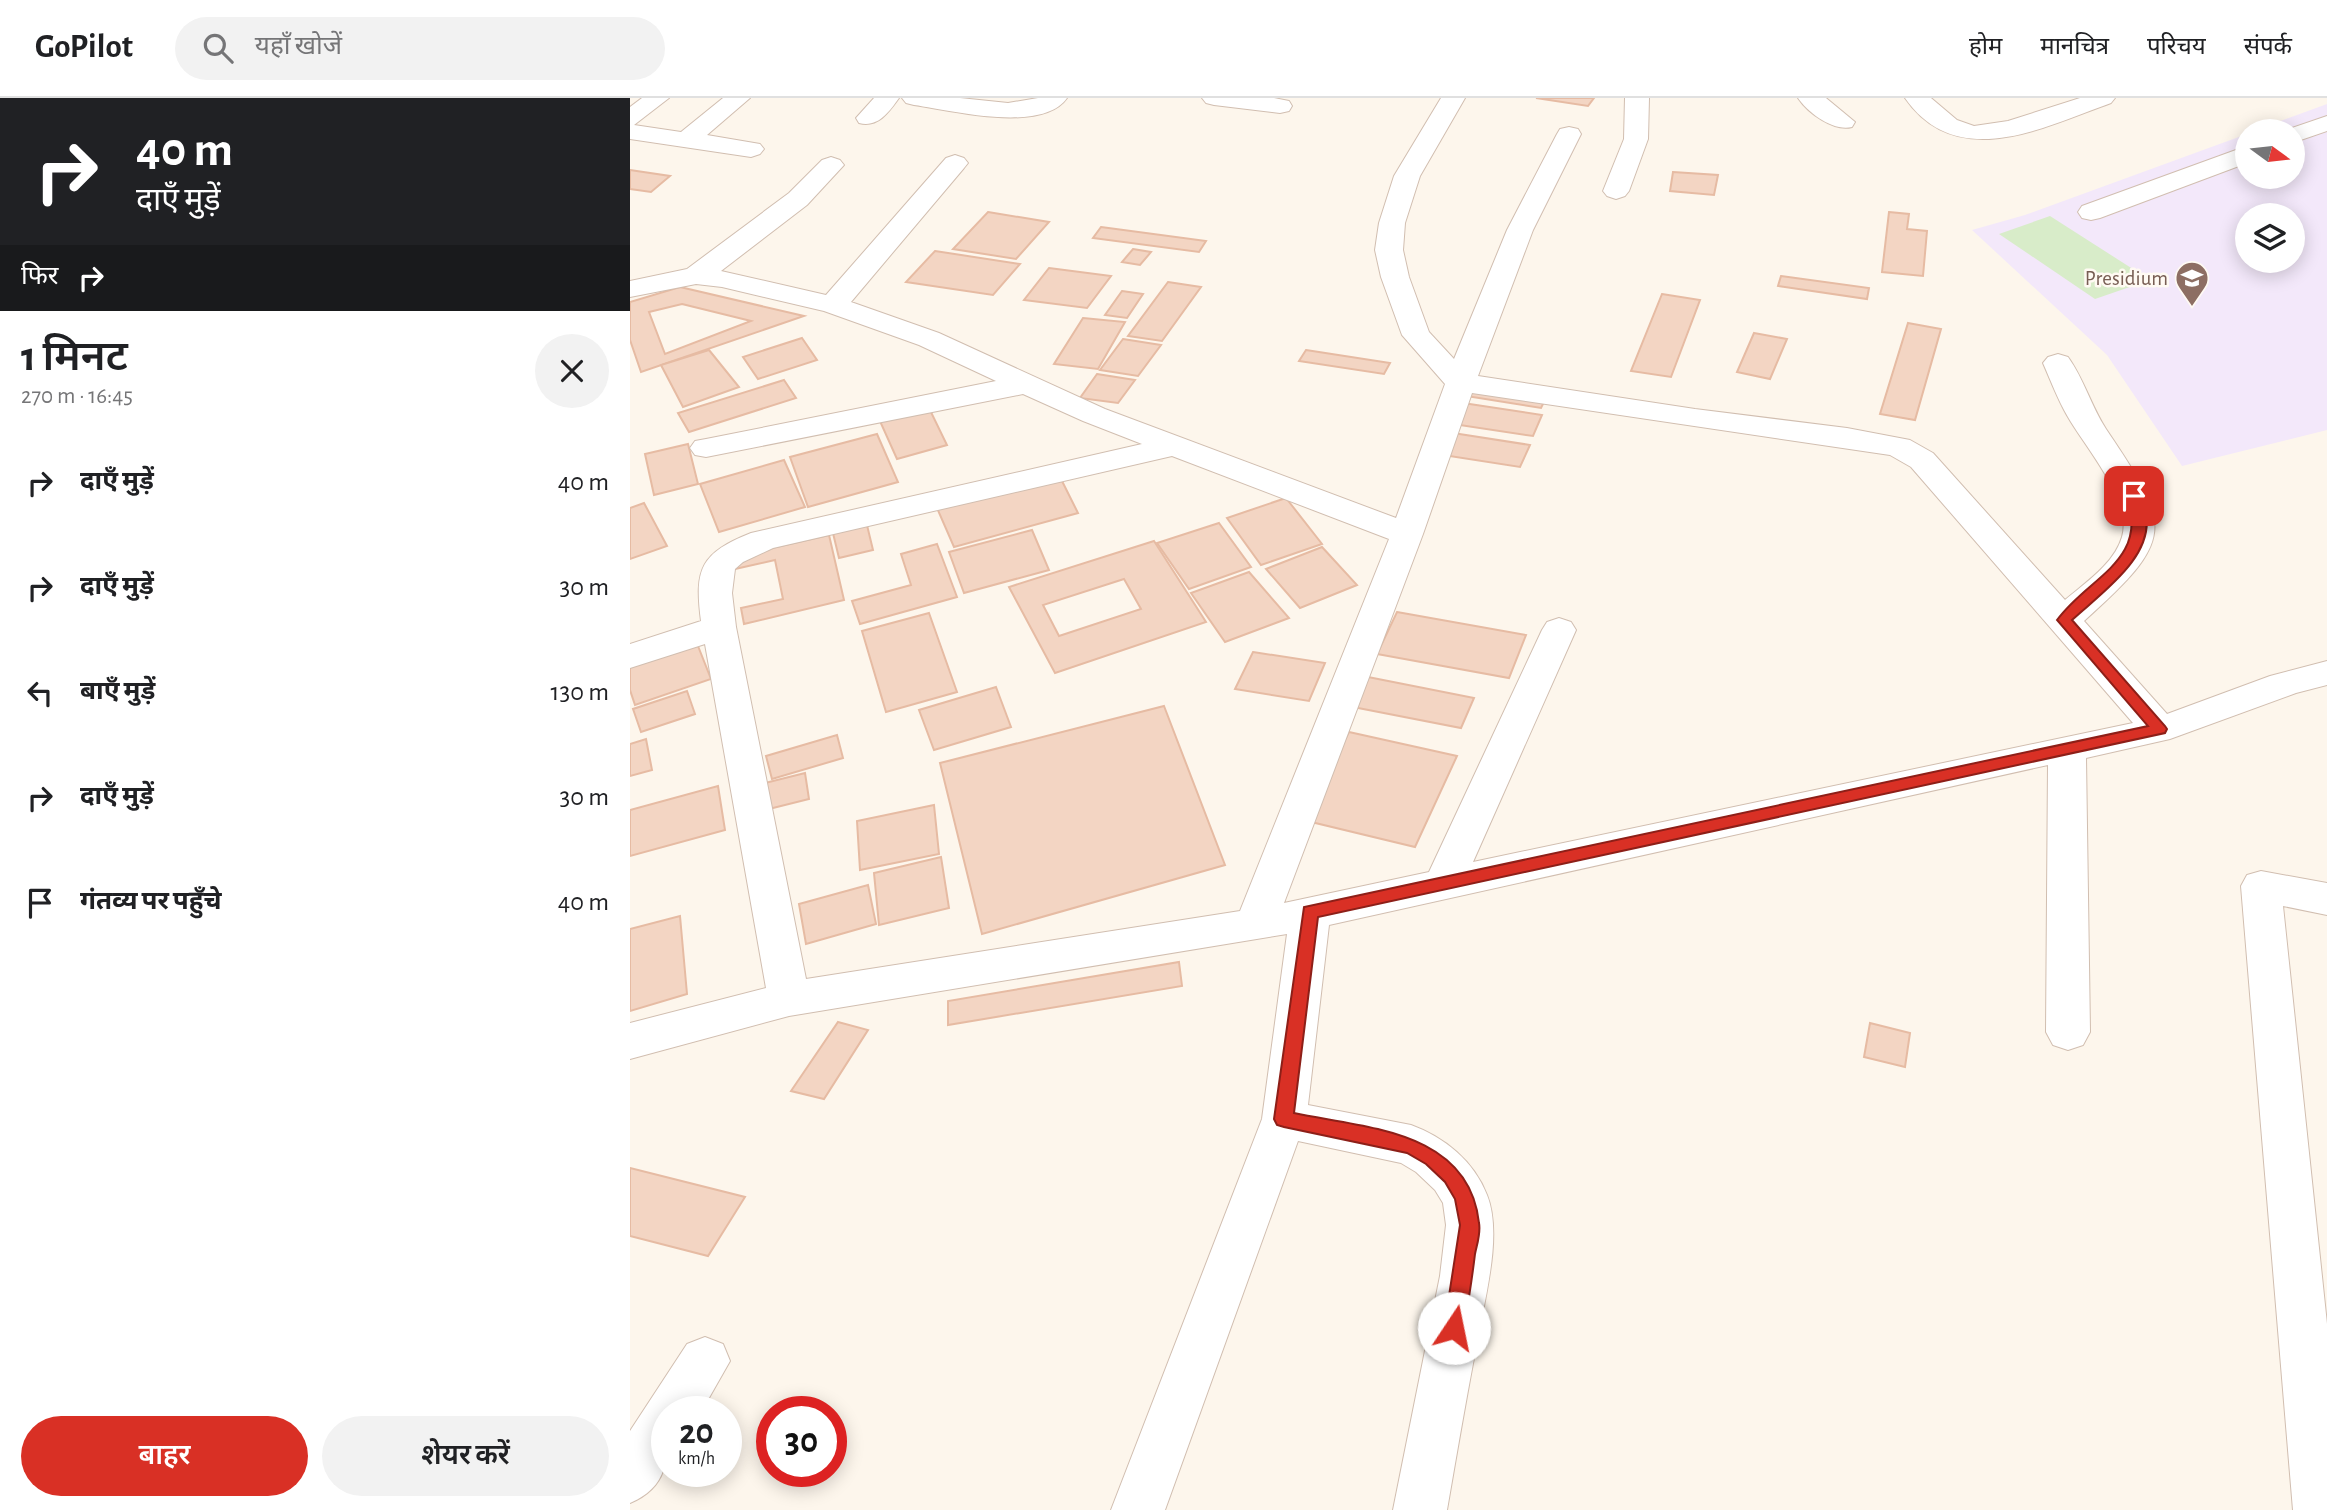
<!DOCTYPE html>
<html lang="hi">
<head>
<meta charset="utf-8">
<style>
	:root { --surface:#fff; --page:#f2f2f2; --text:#202124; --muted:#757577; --line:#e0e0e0; --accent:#d93025 }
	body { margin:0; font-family:"Alegreya Sans","Noto Sans Devanagari",sans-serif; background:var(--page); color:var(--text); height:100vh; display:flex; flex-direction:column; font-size:26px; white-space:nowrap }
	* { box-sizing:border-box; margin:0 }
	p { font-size:23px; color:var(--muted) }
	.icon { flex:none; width:38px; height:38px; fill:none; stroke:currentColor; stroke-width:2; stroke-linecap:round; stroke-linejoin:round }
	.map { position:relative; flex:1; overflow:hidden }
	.details { display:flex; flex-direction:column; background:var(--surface); width:630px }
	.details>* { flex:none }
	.banner { background:#202124; color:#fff; overflow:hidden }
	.needle { width:46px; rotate:105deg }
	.fabs { position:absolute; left:1605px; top:21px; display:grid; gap:14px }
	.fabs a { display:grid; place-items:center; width:70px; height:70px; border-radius:50%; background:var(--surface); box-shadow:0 4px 18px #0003; font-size:35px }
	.speed { position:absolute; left:21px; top:1298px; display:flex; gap:14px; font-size:35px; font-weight:700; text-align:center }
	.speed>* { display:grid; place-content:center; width:91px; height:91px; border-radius:50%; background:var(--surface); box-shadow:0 4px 18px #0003; line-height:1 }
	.speed small { font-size:18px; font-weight:400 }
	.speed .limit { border:10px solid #d22; background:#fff; color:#111 }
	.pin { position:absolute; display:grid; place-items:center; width:60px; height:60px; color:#fff; margin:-30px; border-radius:14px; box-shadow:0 4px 10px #0006 }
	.me { position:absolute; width:77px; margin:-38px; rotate:11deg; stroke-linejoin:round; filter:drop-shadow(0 0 5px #0008) }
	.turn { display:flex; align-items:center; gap:24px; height:147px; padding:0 21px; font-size:32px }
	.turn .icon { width:91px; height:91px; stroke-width:2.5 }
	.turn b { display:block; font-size:49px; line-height:60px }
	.then { display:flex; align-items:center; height:66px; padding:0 21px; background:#0003; gap:14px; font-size:26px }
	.round { display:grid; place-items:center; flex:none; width:74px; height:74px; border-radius:37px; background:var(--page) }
	.headline { display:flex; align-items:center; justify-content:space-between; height:119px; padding:0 21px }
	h1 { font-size:42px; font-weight:600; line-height:52px }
	.primary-button { display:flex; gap:14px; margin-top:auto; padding:14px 21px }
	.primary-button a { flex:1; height:80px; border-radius:42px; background:var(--accent); color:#fff; font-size:28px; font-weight:600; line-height:80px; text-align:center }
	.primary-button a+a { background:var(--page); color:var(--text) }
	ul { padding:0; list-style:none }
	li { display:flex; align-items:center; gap:21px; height:105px; padding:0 21px }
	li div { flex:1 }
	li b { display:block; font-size:26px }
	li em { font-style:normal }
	header { display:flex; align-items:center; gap:42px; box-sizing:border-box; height:98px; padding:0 35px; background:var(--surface); border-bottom:2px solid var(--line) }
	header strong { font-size:33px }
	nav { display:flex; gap:38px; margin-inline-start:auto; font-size:24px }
	.search { width:490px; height:63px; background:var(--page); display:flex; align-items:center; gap:18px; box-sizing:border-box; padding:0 24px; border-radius:38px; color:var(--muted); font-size:26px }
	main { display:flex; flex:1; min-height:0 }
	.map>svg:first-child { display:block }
</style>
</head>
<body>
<header>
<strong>GoPilot</strong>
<div class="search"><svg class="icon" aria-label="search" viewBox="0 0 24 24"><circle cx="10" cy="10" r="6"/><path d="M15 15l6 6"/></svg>यहाँ खोजें</div>
<nav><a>होम</a><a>मानचित्र</a><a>परिचय</a><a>संपर्क</a></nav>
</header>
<main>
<section class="details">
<div class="banner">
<div class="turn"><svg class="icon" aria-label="right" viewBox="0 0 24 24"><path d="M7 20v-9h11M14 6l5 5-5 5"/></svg><div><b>40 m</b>दाएँ मुड़ें</div></div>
<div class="then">फिर<svg class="icon" aria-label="right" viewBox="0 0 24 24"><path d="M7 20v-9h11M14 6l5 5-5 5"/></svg></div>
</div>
<div class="headline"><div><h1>1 मिनट</h1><p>270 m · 16:45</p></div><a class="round"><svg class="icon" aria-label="close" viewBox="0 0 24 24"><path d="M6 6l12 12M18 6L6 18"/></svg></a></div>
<ul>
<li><svg class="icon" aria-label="right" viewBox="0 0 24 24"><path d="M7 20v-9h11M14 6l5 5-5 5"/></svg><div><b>दाएँ मुड़ें</b></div><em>40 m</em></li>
<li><svg class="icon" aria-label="right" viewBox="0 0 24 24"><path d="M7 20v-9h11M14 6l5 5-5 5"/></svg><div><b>दाएँ मुड़ें</b></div><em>30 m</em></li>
<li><svg class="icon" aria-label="left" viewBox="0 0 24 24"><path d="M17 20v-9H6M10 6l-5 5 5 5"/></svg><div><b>बाएँ मुड़ें</b></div><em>130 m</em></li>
<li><svg class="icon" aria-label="right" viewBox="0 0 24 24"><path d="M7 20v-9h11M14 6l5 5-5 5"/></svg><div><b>दाएँ मुड़ें</b></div><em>30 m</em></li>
<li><svg class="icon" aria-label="arrive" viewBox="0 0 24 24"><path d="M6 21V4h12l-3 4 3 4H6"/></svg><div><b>गंतव्य पर पहुँचे</b></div><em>40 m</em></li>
</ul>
<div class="primary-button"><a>बाहर</a><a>शेयर करें</a></div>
</section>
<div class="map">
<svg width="1697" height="1412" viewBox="0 0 1697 1412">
	<rect width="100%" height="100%" fill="#fdf6ec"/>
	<path fill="#f3e8fa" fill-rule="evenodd" d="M 1697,6 L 1697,332 L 1552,368 L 1477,257 L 1342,132 L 1395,117 L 1617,36 L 1617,79 L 1662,79 L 1662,33 L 1623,33 ZM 1617,117 L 1662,117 L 1662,163 L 1617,163 Z"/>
	<polygon fill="#d8ecc9" points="1420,118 1520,182 1465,201 1369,136"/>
	<g fill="#f3d5c3" stroke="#e6bba3" stroke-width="2" fill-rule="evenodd">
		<polygon points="906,0 964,0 958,8"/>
		<polygon points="0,72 40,78 21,94 0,91"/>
		<polygon points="1043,74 1088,77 1084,97 1040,93"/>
		<polygon points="358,114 419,124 386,161 323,151"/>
		<polygon points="1259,114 1279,116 1277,131 1297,133 1293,178 1252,174"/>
		<polygon points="471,129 576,143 569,154 463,140"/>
		<polygon points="503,151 521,154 510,167 492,164"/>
		<polygon points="305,153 390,166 363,197 276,184"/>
		<polygon points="419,170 481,178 457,210 394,202"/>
		<polygon points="1151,178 1239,190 1237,201 1148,188"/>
		<polygon points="538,184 571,189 532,243 498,238"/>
		<path d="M 50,189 L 174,218 L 11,274 L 0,242 L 0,204 ZM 52,206 L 121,223 L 35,256 L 19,214 Z"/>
		<polygon points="492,193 513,196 497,220 475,217"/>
		<polygon points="1032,196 1070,202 1041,279 1001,273"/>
		<polygon points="453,220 495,224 468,271 424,266"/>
		<polygon points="1278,225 1311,231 1285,322 1250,316"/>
		<polygon points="1124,235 1157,241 1140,281 1107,274"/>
		<polygon points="172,240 187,262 128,281 113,259"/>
		<polygon points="493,241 531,247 508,278 470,272"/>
		<polygon points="79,252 109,289 53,309 31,267"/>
		<polygon points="676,252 760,265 754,276 669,263"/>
		<polygon points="467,276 505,282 488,305 450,300"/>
		<polygon points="154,282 166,300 59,334 48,315"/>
		<polygon points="835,287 916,300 911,310 830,297"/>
		<polygon points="833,305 912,317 903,338 823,326"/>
		<polygon points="298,308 317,347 267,361 249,321"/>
		<polygon points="823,335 900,347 890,369 813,357"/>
		<polygon points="247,336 268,384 178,409 160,359"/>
		<polygon points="58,346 68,386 24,397 15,356"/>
		<polygon points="154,362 175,409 89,434 70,386"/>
		<polygon points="429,377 448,415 324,449 307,410"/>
		<polygon points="656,400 692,446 631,467 597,420"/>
		<polygon points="14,405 37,448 0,461 0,410"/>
		<polygon points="236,423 243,452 209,460 202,431"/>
		<polygon points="589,425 621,469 559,491 527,445"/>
		<polygon points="402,432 419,472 334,495 319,454"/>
		<polygon points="199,437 214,502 114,526 111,510 153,501 145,462 105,471 102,459"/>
		<path d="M 524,443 L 576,524 L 425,575 L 379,489 ZM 494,481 L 511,511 L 429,538 L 413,507 Z"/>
		<polygon points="307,446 327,499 230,526 222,503 281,487 271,456"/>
		<polygon points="692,449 727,487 670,510 636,471"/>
		<polygon points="619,474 659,520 595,544 561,495"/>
		<polygon points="767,514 896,537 879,580 747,556"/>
		<polygon points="299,515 327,594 256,614 232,533"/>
		<polygon points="66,543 81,581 5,607 0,592 0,565"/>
		<polygon points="623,554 695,565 679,603 605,591"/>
		<polygon points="738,579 844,600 831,630 723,609"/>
		<polygon points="366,589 381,629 304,652 289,612"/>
		<polygon points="57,593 65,616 11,634 3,611"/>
		<polygon points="534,608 595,767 352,836 310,665"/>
		<polygon points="719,634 827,658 785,749 673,722"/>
		<polygon points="207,637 213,660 142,681 136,658"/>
		<polygon points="16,641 22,672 0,678 0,646"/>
		<polygon points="175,675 179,701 139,711 135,685"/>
		<polygon points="88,688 95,732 0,758 0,712"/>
		<polygon points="304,707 309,756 230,772 227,723"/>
		<polygon points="311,759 319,810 249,827 244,775"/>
		<polygon points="238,787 246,826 176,846 169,806"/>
		<polygon points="50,818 57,896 0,913 0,831"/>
		<polygon points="549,864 552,888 318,927 318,903"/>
		<polygon points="208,924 238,932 194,1001 161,993"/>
		<polygon points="1240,925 1280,935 1275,969 1234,959"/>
		<polygon points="0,1070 115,1099 78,1158 0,1138"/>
	</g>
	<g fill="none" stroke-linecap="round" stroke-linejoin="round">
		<defs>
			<g id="minor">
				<polygon points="12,0 39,0 4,27 51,34 93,0 120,0 77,37 130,46 134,51 130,56 121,59 0,41 0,9"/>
				<path d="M 244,0 L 269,0 C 259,14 248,30 229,25 L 226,20 Z"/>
				<path d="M 272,0 L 330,0 L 378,5 L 408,0 L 437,0 C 412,36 320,12 284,7 L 276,5 Z"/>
				<polygon points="572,0 644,0 659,3 662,8 659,13 650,15 584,7 576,5"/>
				<path d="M 811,0 L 835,0 L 790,78 L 775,125 L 773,152 L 779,179 L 799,234 L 824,261 L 877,132 L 927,36 L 930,31 L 939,29 L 948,31 L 951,36 L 903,132 L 848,278 L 1065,311 L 1217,330 L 1280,342 L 1303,355 L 1435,502 C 1455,485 1484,466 1492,439 C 1503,403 1455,349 1438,319 C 1428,302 1421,283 1413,265 L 1418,259 L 1428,256 L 1438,259 C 1454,281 1461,308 1476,331 C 1543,430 1545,441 1454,523 L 1537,616 L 1640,578 L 1697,563 L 1697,587 L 1666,595 L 1540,641 L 1456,660 L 1460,934 L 1453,947 L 1438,952 L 1423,947 L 1416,934 L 1418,667 L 699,827 L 678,1007 L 781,1027 C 814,1039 844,1063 857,1097 C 874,1139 852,1210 845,1255 C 835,1307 826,1360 817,1412 L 763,1412 L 810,1178 L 816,1127 L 813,1105 L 805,1092 L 786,1074 L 771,1065 L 668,1043 L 535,1412 L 481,1412 L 632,1021 L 657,836 L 159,918 L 0,961 L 0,925 L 136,890 L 75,546 L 0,570 L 0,546 L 71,523 C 64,470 71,455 121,435 L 512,346 L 453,323 L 393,296 L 76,359 L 65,357 L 60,350 L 65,343 L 76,341 L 366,283 L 289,247 L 194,213 L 92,189 L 66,186 L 0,199 L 0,183 L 57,171 L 159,95 L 192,62 L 201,59 L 210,62 L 214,67 L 177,107 L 91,173 L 196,197 L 316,60 L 325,57 L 334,60 L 338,65 L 334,70 L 221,204 L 309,235 L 475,311 L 766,420 L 815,286 L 772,237 L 751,179 L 745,152 L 749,125 L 764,78 ZM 842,295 L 1260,357 L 1281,369 L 1503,625 L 843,764 L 946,532 L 941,524 L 929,520 L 917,524 L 912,532 L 799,774 L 654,805 L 793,436 ZM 542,358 L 759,441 L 610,813 L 176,881 L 106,529 L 102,495 L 105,471 L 113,464 L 143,450 Z"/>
				<polygon points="995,0 1019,0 1018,41 999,93 995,98 986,101 977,98 973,93 994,41"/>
				<path d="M 1168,0 L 1196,0 L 1225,24 L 1222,29 C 1204,34 1178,15 1168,0 Z"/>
				<path d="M 1275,0 L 1301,0 L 1327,22 L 1344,28 L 1378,23 L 1450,0 L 1485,0 L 1481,5 C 1414,29 1327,75 1275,0 Z"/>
				<polygon points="1697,18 1697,33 1662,45 1662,33 1653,33"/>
				<polygon points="1617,48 1617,65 1470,120 1461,122 1452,120 1448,114 1452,108"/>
				<polygon points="1631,773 1697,785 1697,817 1653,808 1697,1226 1697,1412 1663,1412 1611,788 1617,777"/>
				<path d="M 75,1239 L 93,1246 L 100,1263 L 71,1314 L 37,1314 C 37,1354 43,1387 0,1405 L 0,1333 L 57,1246 Z"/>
			</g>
		</defs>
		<use href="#minor" stroke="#d1beb0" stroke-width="2"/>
		<use href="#minor" fill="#fff" fill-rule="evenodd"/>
	</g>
	<path fill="#d93025" stroke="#8d1f18" stroke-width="2" d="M 1504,394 C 1511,397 1513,404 1515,411 C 1528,457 1471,495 1442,522 L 1535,628 L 1537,631 L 1535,635 L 688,819 L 664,1015 C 735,1030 839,1032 849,1125 C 851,1135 847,1146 845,1156 C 842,1181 838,1206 834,1230 L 831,1237 L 824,1240 L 817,1237 L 814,1230 L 830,1127 L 825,1101 L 815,1084 L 796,1066 L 777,1055 L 654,1029 L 647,1027 L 644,1021 L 674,809 L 1518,628 L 1427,522 C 1459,478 1519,464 1497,398 Z"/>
	<defs>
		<symbol id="school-pin" viewBox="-11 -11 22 30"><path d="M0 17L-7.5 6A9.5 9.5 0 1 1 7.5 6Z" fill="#8d6e63" stroke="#fffaf3"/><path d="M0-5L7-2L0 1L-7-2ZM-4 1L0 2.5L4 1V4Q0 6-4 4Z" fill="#fff"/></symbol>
	</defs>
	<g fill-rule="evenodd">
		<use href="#school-pin" x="1543" y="161" width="38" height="52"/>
	</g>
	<g text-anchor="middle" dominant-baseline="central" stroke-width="5" stroke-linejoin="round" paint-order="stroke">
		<g font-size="21" fill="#785e54" stroke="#fffaf3" text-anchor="end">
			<text x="1538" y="180">Presidium</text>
		</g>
	</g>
</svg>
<div class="fabs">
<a><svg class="needle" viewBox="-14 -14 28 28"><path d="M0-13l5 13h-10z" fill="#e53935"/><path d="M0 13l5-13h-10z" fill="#757577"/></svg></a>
<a><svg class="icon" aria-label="layers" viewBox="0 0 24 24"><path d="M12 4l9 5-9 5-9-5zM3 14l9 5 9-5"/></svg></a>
</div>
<div class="speed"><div>20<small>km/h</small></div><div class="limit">30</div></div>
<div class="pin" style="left:1504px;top:398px;background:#d93025"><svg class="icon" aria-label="arrive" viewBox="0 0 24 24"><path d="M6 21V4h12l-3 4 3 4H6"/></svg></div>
<svg class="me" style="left:824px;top:1230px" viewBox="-20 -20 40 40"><circle r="19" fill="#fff"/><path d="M0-13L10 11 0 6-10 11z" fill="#d93025"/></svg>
</div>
</main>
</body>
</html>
